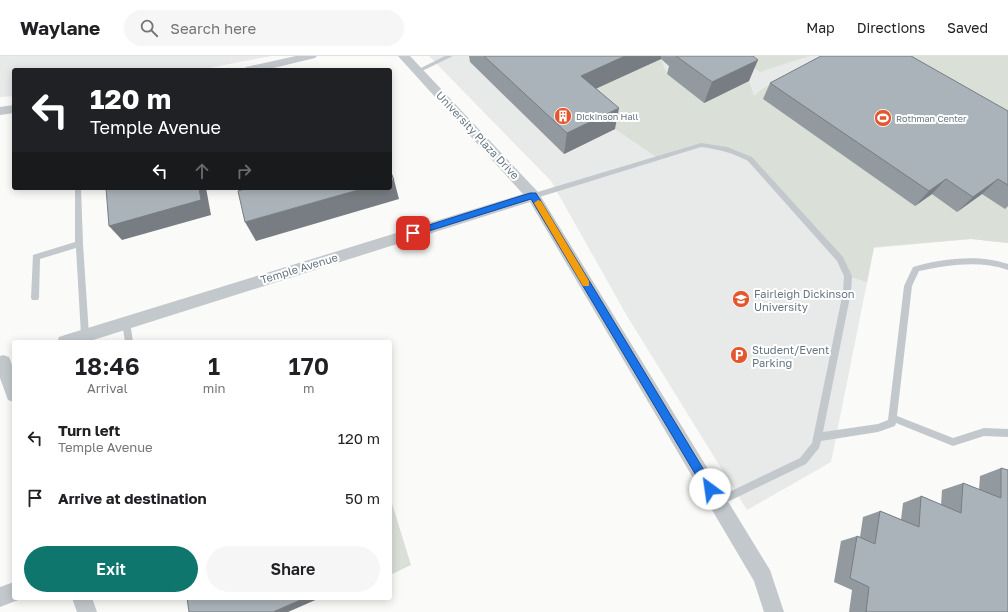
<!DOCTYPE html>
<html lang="en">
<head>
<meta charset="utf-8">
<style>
	:root { --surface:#fff; --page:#f6f6f6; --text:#202124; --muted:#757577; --line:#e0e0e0; --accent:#0f766e }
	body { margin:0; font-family:"Golos Text",sans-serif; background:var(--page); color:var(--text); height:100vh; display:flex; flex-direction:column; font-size:15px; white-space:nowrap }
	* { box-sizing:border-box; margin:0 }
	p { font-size:13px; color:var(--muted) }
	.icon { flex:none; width:22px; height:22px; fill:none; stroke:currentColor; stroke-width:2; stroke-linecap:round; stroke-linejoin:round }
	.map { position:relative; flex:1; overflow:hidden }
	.details { position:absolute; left:12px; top:284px; width:380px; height:260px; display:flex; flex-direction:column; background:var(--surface); border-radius:4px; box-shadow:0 2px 10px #0003 }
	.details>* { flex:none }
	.top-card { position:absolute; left:12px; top:12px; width:380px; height:122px; border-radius:4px; box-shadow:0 2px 10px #0003; background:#202124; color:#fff; overflow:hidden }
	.pin { position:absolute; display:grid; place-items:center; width:34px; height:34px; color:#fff; margin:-17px; border-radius:8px; box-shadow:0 2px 6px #0006 }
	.me { position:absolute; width:44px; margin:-22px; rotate:329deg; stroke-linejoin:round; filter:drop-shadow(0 0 3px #0008) }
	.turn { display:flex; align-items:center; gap:14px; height:84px; padding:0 12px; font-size:18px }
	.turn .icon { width:52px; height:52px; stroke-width:2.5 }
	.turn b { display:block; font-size:28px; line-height:34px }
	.lanes { display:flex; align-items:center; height:38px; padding:0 12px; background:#0003; justify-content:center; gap:20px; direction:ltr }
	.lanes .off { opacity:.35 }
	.eta { display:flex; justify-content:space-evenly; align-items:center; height:68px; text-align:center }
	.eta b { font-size:24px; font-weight:600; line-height:28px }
	.cta { display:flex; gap:8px; margin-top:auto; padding:8px 12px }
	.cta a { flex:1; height:46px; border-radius:24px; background:var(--accent); color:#fff; font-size:16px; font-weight:600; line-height:46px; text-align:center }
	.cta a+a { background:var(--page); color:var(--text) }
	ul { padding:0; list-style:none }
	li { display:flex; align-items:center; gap:12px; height:60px; padding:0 12px }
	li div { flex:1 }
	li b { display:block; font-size:15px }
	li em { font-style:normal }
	header { display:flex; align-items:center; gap:24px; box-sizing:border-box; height:56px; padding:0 20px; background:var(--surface); border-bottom:1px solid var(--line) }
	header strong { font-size:19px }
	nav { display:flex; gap:22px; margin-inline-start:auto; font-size:14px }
	.search { width:280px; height:36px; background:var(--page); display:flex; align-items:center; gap:10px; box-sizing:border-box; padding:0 14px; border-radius:22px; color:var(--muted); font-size:15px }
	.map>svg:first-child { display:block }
</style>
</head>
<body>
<header>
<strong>Waylane</strong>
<div class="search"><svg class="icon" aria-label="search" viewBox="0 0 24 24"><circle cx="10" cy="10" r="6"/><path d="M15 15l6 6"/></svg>Search here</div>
<nav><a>Map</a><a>Directions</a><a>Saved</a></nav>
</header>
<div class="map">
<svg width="1008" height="556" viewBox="0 0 1008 556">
	<rect width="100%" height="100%" fill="#fafaf8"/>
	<g fill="#e8e9e9">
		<polygon points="0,0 271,0 198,14 14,14 14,40 0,41"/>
		<polygon points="429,0 1008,0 1008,187 971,183 874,192 831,406 747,454 627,260 551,125"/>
	</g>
	<g fill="#dadfd7">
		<polygon points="737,0 809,0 760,16"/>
		<polygon points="822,0 1008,0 1008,187 971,183 874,191 867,226 848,220 840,203 750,103 735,95 701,89 658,102 615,73 578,41 661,3 667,18 704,47 749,25 754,40 762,33"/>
		<polygon points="390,441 411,509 390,519"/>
	</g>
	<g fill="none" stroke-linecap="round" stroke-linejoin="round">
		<g fill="#c3c8cc" fill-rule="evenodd">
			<polygon points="445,0 453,0 420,16 418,17 415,15"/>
			<path d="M 701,87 L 727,91 L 752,101 L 843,201 L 852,220 L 851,236 L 823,376 L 878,368 L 888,364 L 904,230 L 913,211 C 941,202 981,198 1008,208 L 1008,214 C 979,204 948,209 919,215 L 912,230 L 897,360 L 953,382 L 984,372 L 1008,373 L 1008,381 L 984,380 L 953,390 L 896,367 L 895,370 L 878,376 L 821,385 L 819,392 L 806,408 L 721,449 L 718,451 L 715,449 L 713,446 L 715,443 L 800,402 L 812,387 L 843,236 L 844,220 L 837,205 L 748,105 C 733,97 718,93 701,91 L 533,143 L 530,140 L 531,138 Z"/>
			<polygon points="75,132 81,132 83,188 89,279 88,281 85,282 82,281 81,279 76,192 40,203 39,242 38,244 32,244 31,242 33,199 75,186"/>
			<polygon points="126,263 129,264 130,266 133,286 125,286 122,266 123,264"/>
		</g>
		<g fill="#c3c8cc" fill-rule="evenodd">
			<polygon points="296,0 317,0 315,2 265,14 244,14 246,11"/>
			<polygon points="398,0 410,0 538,136 770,514 784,556 764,556 754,525 530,146 87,286 57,286 59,281 65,279 523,138"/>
			<polygon points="14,49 14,57 0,59 0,51"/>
			<polygon points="3,299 9,301 14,314 14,346 8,344 0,322 0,300"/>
			<polygon points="14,526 14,542 21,543 0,551 0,531"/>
			<polygon points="72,542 92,542 97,556 77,556"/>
		</g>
	</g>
	<g fill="#929a9f">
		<polygon points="469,0 753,0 749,25 704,47 667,18 669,10 661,3 596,32 615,73 564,98 470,6"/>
		<polygon points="770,27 1008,55 1008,150 1005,153 982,138 957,156 932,138 915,150 763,43"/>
		<polygon points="1001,412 1008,556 849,556 852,534 834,526 841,485 857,480 860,481 863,461 880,455 901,464 903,447 921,440 941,449 942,434 963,427 979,434 980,420"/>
	</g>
	<g fill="#777d82">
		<polygon points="625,0 661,0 661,3 578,41 581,20"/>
		<polygon points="758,4 749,25 704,47 712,26"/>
		<polygon points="619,52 615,73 564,98 567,77"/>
		<polygon points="946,123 932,138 915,150 929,135"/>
		<polygon points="998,123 982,138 957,156 973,141"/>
		<polygon points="394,124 399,143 256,185 245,166 365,132 390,132 390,125"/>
		<polygon points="199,132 206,132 211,159 122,184 109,170"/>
		<polygon points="305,542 320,542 288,556 273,556"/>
	</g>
	<g fill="#aab3b9" stroke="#777d82">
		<polygon points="484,0 625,0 581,20 619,52 567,77"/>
		<polygon points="676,0 753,0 758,4 712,26"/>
		<polygon points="821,0 911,0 1008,55 1008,129 998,123 973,141 946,123 929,135 770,27"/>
		<polygon points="390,114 394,124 390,125"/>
		<polygon points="106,132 199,132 201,144 109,170"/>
		<polygon points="249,132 365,132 245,166 238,135"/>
		<polygon points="1001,412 1008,414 1008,556 866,556 869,531 850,522 857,480 875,488 880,455 919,471 921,440 961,457 963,427 1001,442"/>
		<polygon points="187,542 305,542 273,556 189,556"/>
	</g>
	<polygon fill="#1a73e8" stroke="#114b97" points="530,137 536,137 713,429 715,433 713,436 710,438 706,436 531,143 413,180 409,177 410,175"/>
	<polygon fill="#f59e0b" points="538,144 541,145 589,225 589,230 583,230 534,147"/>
	<defs>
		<symbol id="building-disc" viewBox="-11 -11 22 22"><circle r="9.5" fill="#e4572e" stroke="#fff"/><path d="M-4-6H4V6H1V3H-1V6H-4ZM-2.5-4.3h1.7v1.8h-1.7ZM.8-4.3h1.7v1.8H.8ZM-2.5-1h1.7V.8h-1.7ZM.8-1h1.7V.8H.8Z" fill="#fff"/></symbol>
		<symbol id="stadium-disc" viewBox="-11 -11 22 22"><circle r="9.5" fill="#e4572e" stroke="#fff"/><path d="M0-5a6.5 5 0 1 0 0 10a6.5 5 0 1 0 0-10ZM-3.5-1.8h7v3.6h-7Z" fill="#fff"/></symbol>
		<symbol id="university-disc" viewBox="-11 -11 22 22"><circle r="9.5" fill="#e4572e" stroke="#fff"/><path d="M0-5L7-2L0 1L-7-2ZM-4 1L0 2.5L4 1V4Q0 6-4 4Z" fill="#fff"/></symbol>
		<symbol id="parking-disc" viewBox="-11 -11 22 22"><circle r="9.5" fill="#e4572e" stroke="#fff"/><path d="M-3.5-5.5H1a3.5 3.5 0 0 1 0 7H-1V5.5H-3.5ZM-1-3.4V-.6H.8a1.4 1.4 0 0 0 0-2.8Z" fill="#fff"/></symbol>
	</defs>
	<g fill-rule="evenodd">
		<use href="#building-disc" x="553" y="50" width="20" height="20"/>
		<use href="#stadium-disc" x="873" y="52" width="20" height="20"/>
		<use href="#university-disc" x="731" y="233" width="20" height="20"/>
		<use href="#parking-disc" x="729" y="289" width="20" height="20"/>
	</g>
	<g text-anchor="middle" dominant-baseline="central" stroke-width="4" stroke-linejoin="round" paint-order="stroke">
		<g font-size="9" fill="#657683" stroke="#fff" text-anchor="start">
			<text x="576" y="60">Dickinson Hall</text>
			<text x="896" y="62">Rothman Center</text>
		</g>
		<g font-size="11" fill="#657683" stroke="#fff">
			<text transform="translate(478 79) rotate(47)">University Plaza Drive</text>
			<text transform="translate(299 212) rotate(-17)">Temple Avenue</text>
		</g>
		<g font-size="11" fill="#657683" stroke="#fff" text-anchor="start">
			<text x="754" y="237">Fairleigh Dickinson<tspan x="754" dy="13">University</tspan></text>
			<text x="752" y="293">Student/Event<tspan x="752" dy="13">Parking</tspan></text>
		</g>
	</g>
</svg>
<div class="pin" style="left:413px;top:177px;background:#d93025"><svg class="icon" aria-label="arrive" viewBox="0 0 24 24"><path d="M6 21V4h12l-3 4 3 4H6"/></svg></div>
<svg class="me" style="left:710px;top:433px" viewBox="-20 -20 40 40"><circle r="19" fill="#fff"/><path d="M0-13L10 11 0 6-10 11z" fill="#1a73e8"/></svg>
<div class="top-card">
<div class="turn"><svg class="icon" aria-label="left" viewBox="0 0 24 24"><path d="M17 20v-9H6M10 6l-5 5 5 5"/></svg><div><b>120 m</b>Temple Avenue</div></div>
<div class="lanes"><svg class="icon" aria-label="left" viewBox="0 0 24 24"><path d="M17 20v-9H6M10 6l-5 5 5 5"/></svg><svg class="icon off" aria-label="ahead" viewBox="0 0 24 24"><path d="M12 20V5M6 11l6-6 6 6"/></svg><svg class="icon off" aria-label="right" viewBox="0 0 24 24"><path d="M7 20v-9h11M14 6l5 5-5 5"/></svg></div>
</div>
<section class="details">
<div class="eta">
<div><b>18:46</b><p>Arrival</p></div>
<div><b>1</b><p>min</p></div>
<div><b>170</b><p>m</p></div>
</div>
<ul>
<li><svg class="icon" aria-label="left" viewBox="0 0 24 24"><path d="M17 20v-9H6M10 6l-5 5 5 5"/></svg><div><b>Turn left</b><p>Temple Avenue</p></div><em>120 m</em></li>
<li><svg class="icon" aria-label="arrive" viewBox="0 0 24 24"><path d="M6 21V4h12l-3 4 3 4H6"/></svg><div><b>Arrive at destination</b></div><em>50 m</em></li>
</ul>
<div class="cta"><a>Exit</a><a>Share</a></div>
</section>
</div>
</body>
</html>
